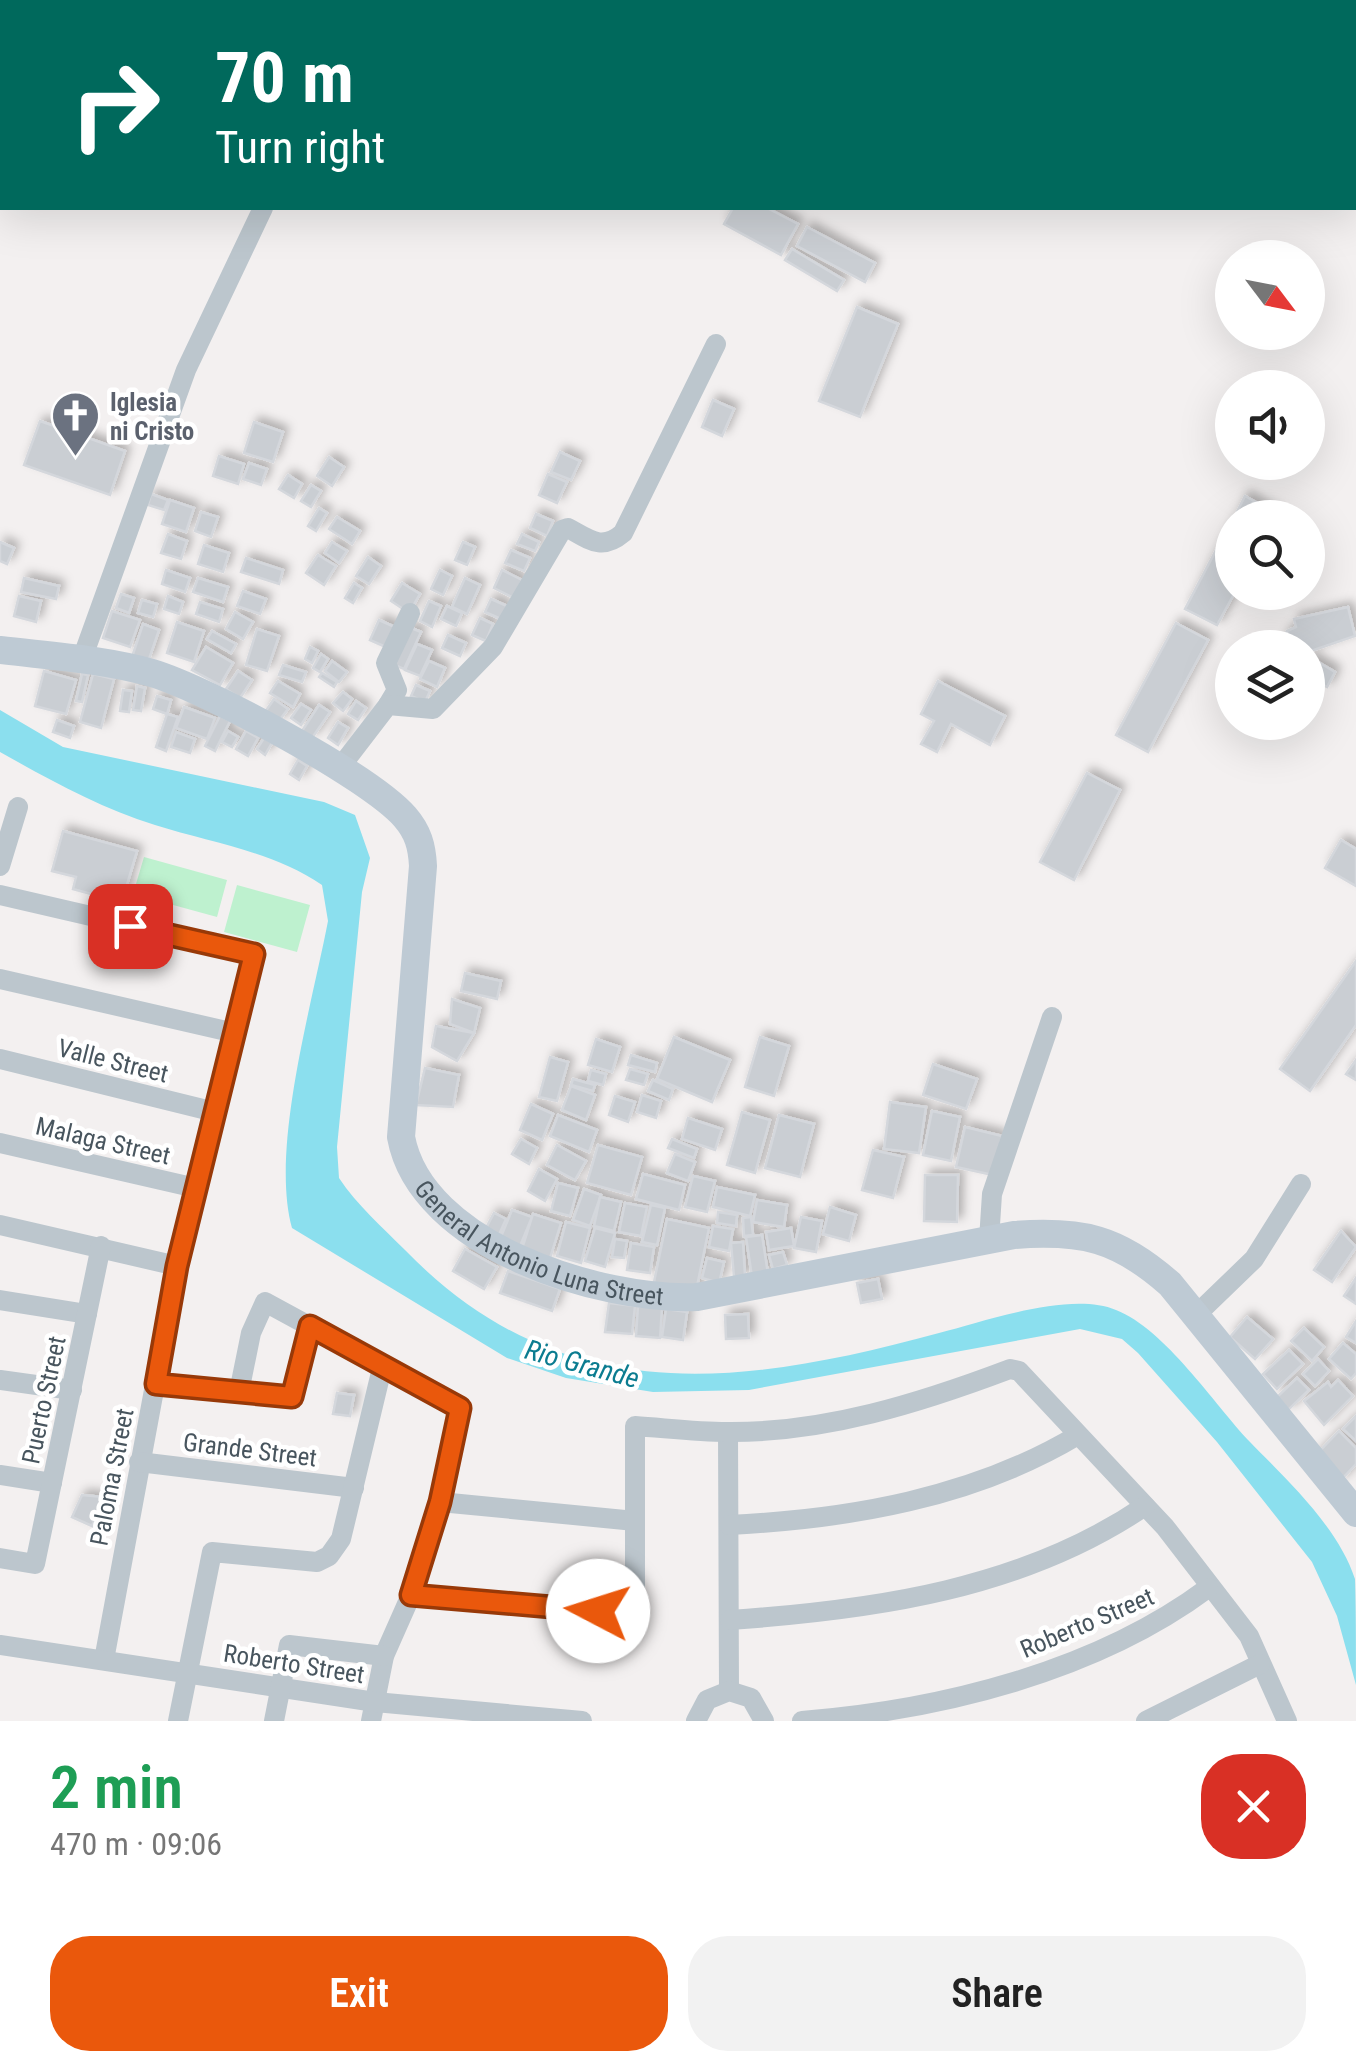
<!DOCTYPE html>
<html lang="en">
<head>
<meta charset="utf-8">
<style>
	:root { --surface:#fff; --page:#f2f2f2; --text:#222; --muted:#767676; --accent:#ea580c }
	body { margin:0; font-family:"Roboto Condensed",sans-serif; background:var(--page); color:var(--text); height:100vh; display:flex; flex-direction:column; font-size:38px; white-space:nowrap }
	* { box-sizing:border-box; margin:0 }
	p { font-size:32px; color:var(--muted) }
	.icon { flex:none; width:55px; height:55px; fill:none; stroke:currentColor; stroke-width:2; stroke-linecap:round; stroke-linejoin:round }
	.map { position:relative; height:1721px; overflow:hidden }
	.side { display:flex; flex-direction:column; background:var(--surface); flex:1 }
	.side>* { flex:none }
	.hud { position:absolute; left:0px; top:0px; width:1358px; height:210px; box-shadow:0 10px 40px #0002; background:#00695c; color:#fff; overflow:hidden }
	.needle { width:65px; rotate:122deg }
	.buttons { position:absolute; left:1215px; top:240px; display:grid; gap:20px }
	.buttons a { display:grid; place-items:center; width:110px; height:110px; border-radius:50%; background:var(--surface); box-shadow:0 10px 40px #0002; font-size:50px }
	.pin { position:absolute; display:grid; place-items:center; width:85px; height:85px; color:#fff; margin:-42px; border-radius:20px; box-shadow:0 5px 15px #0006 }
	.me { position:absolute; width:110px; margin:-55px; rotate:275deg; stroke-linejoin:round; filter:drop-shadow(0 0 8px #0008) }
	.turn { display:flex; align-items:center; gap:35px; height:210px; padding:0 50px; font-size:45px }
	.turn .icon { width:130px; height:130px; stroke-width:2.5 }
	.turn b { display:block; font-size:70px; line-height:85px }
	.round { display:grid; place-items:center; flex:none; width:105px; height:105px; border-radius:40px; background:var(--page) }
	.summary { display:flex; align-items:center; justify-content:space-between; height:170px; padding:0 50px }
	h1 { font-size:60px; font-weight:600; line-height:75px; color:#1e9e55 }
	.button { display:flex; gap:20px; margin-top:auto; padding:20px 50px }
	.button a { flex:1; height:115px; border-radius:40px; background:var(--accent); color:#fff; font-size:40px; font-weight:600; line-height:115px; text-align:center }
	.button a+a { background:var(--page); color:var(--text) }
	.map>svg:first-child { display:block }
</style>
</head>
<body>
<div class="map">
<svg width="1356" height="1721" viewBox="0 0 1356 1721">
	<defs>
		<filter id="shadow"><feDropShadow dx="5" dy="-5" stdDeviation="5" flood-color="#0004"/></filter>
	</defs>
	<rect width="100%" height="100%" fill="#f3f0f0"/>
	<g fill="#bef1cf">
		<polygon points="144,857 227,880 217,917 133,894"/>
		<polygon points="237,885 310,905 297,952 224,932"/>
	</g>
	<path fill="#8bdfee" d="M 0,710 L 63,747 L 324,802 L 355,815 L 370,858 L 362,892 L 337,1147 L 339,1178 C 357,1205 382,1227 405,1250 C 561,1411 740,1387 939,1333 C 986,1321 1070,1291 1116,1310 C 1165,1329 1214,1404 1250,1442 C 1287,1480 1338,1527 1355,1579 C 1356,1604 1356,1657 1356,1685 L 1337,1616 L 1312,1562 L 1217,1442 L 1138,1353 L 1122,1339 L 1080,1329 L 749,1390 L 653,1392 L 566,1378 L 507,1358 L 292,1228 C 270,1149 312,1005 328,921 L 322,885 C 272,851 212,843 155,825 C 100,808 50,780 0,752 Z"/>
	<g fill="#caced3" stroke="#d4d7dc" stroke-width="2.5" filter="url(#shadow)">
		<polygon points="733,208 767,208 798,224 781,255 724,224"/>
		<polygon points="807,227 875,263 865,282 797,246"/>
		<polygon points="792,249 844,280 837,291 785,260"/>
		<polygon points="857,307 898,324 860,417 819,401"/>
		<polygon points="713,400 734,409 722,436 702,427"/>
		<polygon points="40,421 125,451 110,495 24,465"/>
		<polygon points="254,422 283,432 273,462 244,453"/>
		<polygon points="560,452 580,461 571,480 551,472"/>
		<polygon points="219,456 244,464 238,484 213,476"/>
		<polygon points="329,457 344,467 332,486 317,476"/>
		<polygon points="249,463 267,469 261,485 243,479"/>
		<polygon points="548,474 567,482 557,503 539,495"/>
		<polygon points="288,475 302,484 294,498 279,489"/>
		<polygon points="311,485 321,491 311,507 301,501"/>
		<polygon points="151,494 168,500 164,510 148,505"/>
		<polygon points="1245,496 1277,514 1275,518 1234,518"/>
		<polygon points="170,500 194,508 186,532 162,524"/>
		<polygon points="319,508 327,513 316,531 308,526"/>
		<polygon points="201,512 218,517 211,537 195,531"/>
		<polygon points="536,514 553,521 547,536 530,528"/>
		<polygon points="337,517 360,531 352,544 329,529"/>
		<polygon points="1232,520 1235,592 1217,625 1185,609"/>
		<polygon points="168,534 187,541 181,559 161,553"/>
		<polygon points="522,534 539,542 535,551 517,544"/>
		<polygon points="0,542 14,548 7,564 0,561"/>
		<polygon points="332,542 347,551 339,563 325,553"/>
		<polygon points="463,542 475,547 467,565 455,560"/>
		<polygon points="204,545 229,553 223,572 198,564"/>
		<polygon points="511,550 530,558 524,571 505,563"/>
		<polygon points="318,555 336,566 324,585 306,573"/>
		<polygon points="368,557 381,566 369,584 356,576"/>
		<polygon points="246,558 283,570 279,584 241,572"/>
		<polygon points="166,570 190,578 185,592 162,584"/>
		<polygon points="440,570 452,576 443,595 431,589"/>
		<polygon points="502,570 522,580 514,598 494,588"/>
		<polygon points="24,578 59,586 56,599 21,592"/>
		<polygon points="198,578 228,587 223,602 193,592"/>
		<polygon points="465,578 480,585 467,614 452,607"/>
		<polygon points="354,583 362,588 353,603 345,598"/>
		<polygon points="402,583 420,594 409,613 391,601"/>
		<polygon points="243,591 266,599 260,614 237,606"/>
		<polygon points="121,594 134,598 129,613 116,608"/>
		<polygon points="19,596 41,601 36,622 14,616"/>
		<polygon points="168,596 183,602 179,614 164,609"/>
		<polygon points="491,599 507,606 501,619 485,612"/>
		<polygon points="142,600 157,604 153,617 138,613"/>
		<polygon points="429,601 441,606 432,627 420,621"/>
		<polygon points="200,602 223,609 219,622 196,614"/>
		<polygon points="447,606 462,613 456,626 441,619"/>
		<polygon points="1348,607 1355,636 1308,652 1308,648 1281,646 1287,631 1296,627 1294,619"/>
		<polygon points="112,611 140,620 130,647 103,638"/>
		<polygon points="235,612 253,622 243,639 226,629"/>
		<polygon points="480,618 493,624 486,641 472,635"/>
		<polygon points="379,620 397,628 388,648 370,640"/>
		<polygon points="177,622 204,631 194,662 167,653"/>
		<polygon points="1176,623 1208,640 1148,752 1116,735"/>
		<polygon points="143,624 159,630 148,662 132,657"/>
		<polygon points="409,627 421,632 404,669 392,664"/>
		<polygon points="257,629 279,636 267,671 246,665"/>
		<polygon points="212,631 236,644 231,653 207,639"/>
		<polygon points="448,635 466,643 460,656 442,648"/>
		<polygon points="417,644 432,650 420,676 405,670"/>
		<polygon points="206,647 233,663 220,685 192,670"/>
		<polygon points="310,647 318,651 312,663 305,659"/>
		<polygon points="321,654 328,659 320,672 313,668"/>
		<polygon points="1308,656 1335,672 1327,687 1308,676"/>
		<polygon points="332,661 347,672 339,682 325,671"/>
		<polygon points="429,661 445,668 437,687 420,679"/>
		<polygon points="283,665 306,672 302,682 279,675"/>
		<polygon points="44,671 76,680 66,714 35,706"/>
		<polygon points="238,671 252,680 240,698 226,689"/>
		<polygon points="322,673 337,682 334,687 319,677"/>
		<polygon points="82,674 88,675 82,702 76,701"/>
		<polygon points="93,674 114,679 101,728 80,722"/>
		<polygon points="278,681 300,694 293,707 270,693"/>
		<polygon points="938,681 1005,716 990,745 951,724 937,752 921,744 934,721 921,714"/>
		<polygon points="416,685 430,691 425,702 411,696"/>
		<polygon points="137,686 145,688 141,711 133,710"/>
		<polygon points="123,690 132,691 129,712 120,711"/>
		<polygon points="343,692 352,699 343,711 333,703"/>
		<polygon points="157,696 171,700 167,714 153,709"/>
		<polygon points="274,699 288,709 278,722 265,712"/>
		<polygon points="356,701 366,708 358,720 348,714"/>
		<polygon points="301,704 311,710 301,725 291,718"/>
		<polygon points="319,705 330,712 312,738 302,731"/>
		<polygon points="184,707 215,718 207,739 176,728"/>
		<polygon points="167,714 178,717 166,751 156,747"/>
		<polygon points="220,716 230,721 215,751 205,746"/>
		<polygon points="57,720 74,726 70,738 53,732"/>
		<polygon points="338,722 348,728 338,745 328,738"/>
		<polygon points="228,731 238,737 232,747 222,742"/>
		<polygon points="246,731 258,738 248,756 236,749"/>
		<polygon points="176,732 195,739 190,753 171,747"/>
		<polygon points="264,738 272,743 265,755 257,749"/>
		<polygon points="298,760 307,766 299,780 290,774"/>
		<polygon points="1087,773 1120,790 1074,880 1040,862"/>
		<polygon points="63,831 137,851 125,891 116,889 113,900 73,889 76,877 52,871"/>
		<polygon points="1341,840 1356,849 1356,886 1325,868"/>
		<polygon points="1356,961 1356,1025 1310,1091 1280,1069"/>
		<polygon points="465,973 501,981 497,999 461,991"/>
		<polygon points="452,999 480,1008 474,1033 450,1024"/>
		<polygon points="436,1026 474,1033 457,1061 432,1047"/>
		<polygon points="674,1037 730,1060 712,1102 657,1079"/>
		<polygon points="760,1037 789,1046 774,1096 745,1087"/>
		<polygon points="596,1039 620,1047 612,1072 588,1065"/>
		<polygon points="631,1055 657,1063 655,1072 628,1065"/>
		<polygon points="550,1057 568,1062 557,1101 539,1097"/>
		<polygon points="1356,1060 1356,1080 1346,1074"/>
		<polygon points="933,1064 977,1079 966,1109 923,1095"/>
		<polygon points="425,1068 459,1075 453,1107 416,1105"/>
		<polygon points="630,1069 648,1074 644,1085 626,1080"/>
		<polygon points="591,1070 606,1074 603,1085 588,1081"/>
		<polygon points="573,1079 595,1085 593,1091 571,1085"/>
		<polygon points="653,1080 673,1089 669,1100 648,1091"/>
		<polygon points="571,1086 595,1095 586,1120 562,1110"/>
		<polygon points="642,1095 661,1101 656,1118 637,1112"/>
		<polygon points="615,1096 635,1102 628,1122 609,1115"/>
		<polygon points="890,1102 926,1107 919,1153 884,1149"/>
		<polygon points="531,1104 553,1114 542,1140 520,1130"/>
		<polygon points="932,1111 960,1117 951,1161 923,1155"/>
		<polygon points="742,1112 770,1120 755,1173 727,1165"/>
		<polygon points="558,1115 597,1130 589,1152 550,1136"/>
		<polygon points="779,1115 814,1124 800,1177 765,1168"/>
		<polygon points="688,1118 722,1129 715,1150 682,1139"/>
		<polygon points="965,1127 1002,1136 993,1175 956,1167"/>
		<polygon points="521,1139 537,1148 529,1164 512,1154"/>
		<polygon points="672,1139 697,1149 694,1158 668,1148"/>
		<polygon points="557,1145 586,1161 575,1180 547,1165"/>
		<polygon points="598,1145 642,1157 631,1195 587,1183"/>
		<polygon points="873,1150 904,1157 893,1198 862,1190"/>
		<polygon points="675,1154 695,1162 688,1181 667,1173"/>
		<polygon points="539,1169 557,1179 545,1201 528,1191"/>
		<polygon points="643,1174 685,1185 679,1210 636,1199"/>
		<polygon points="925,1175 958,1175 957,1222 924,1221"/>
		<polygon points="693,1176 715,1181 707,1212 685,1207"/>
		<polygon points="558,1183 578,1188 570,1216 551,1211"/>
		<polygon points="717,1187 755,1195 750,1216 713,1207"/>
		<polygon points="584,1189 601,1195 590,1226 573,1220"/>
		<polygon points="600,1197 621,1202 614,1231 594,1226"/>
		<polygon points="757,1200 787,1205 784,1227 753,1222"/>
		<polygon points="625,1203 647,1207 641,1236 619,1232"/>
		<polygon points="651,1205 665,1208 657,1245 642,1242"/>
		<polygon points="830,1207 856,1215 849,1241 823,1234"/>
		<polygon points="512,1210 532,1217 518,1251 498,1244"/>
		<polygon points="718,1212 737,1215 736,1226 717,1223"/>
		<polygon points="494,1213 506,1219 497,1239 484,1232"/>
		<polygon points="533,1214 561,1223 550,1258 522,1249"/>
		<polygon points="751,1217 753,1235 744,1236 743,1218"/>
		<polygon points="801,1217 822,1221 816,1252 794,1248"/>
		<polygon points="667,1219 709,1228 695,1296 653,1287"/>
		<polygon points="566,1222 590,1228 581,1263 557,1256"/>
		<polygon points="713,1226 733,1229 729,1251 709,1247"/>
		<polygon points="595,1228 615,1233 605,1267 585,1261"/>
		<polygon points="791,1228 794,1246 769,1250 766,1232"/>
		<polygon points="1341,1231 1356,1247 1332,1282 1314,1270"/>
		<polygon points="762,1235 768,1274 752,1277 746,1237"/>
		<polygon points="615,1239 627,1241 624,1258 612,1257"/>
		<polygon points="743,1242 745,1276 734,1277 731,1243"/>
		<polygon points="631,1243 654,1247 650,1273 627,1270"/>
		<polygon points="465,1249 497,1267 484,1289 453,1271"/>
		<polygon points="783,1252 787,1265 773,1269 769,1255"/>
		<polygon points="707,1258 724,1262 719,1283 702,1278"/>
		<polygon points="508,1271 560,1289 552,1311 500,1293"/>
		<polygon points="1356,1278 1356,1304 1344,1296"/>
		<polygon points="878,1279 882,1299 861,1303 857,1283"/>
		<polygon points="609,1303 635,1306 632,1334 605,1332"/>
		<polygon points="638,1306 662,1308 660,1338 636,1336"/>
		<polygon points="666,1309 687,1312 683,1340 662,1337"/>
		<polygon points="748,1314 749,1338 726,1339 725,1315"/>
		<polygon points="1247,1317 1273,1339 1255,1359 1230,1337"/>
		<polygon points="1356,1321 1356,1343 1346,1337"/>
		<polygon points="1304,1328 1324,1347 1312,1361 1291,1341"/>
		<polygon points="1343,1343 1356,1354 1356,1373 1351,1379 1329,1359"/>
		<polygon points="1289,1350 1303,1364 1277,1389 1263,1374"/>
		<polygon points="1318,1359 1329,1371 1315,1386 1303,1374"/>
		<polygon points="1297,1378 1309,1390 1288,1410 1277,1397"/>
		<polygon points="1338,1380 1353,1396 1324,1425 1304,1401 1328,1382 1331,1387"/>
		<polygon points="337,1393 354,1395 350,1416 333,1414"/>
		<polygon points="1356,1416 1356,1441 1343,1429"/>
		<polygon points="1339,1431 1356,1448 1356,1464 1340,1481 1315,1456"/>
		<polygon points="82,1495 103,1497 92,1526 72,1517"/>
	</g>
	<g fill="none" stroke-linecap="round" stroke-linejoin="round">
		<g stroke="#bcc6cd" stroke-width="20">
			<polyline points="367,2 369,0"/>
			<polyline points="82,659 186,370 263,208"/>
			<polyline points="388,705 397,690 386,663 410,613"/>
			<path d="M 338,770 L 388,705 L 433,709 L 493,647 L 562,530 L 568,528 C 590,540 602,551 623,533 L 716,344"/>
			<polyline points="0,866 18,807"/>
			<polyline points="0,895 255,954 177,1266 104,1660"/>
			<polyline points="0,979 235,1033"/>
			<polyline points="0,1059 215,1112"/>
			<polyline points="0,1143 196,1188"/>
			<polyline points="0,1225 177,1266"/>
			<polyline points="989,1240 992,1194 1052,1017"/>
			<polyline points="0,1300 87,1314"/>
			<polyline points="1196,1315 1254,1259 1301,1184"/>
			<polyline points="0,1380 72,1390"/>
			<polyline points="156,1384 292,1397 310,1325"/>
			<polyline points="239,1392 251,1333 265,1302 460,1408 440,1502 411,1595 384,1656 371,1721"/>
			<polyline points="728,1432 729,1691"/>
			<polyline points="139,1462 354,1488"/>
			<polyline points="0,1475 52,1483"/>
			<polyline points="440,1502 635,1521"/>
			<path d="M 729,1525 C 849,1519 973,1498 1078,1435"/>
			<polyline points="0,1558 35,1564 101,1246"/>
			<path d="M 411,1595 L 635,1614 L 635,1426 C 665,1428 696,1432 727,1432 C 825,1433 920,1403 1010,1369 L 1019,1371 L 1165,1527 L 1249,1636 L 1287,1721"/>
			<path d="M 730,1620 C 874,1610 1023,1589 1145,1506"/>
			<polyline points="0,1645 375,1702 582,1721"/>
			<polyline points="178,1721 212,1552 317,1562 329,1556 341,1539 383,1364"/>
			<polyline points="274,1721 289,1645 384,1656"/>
			<polyline points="696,1721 707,1700 729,1691 751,1698 764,1721"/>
			<path d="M 802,1721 C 940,1710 1095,1672 1208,1588"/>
			<polyline points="1146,1721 1260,1664"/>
		</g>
		<path stroke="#becad4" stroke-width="28" id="s1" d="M 0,650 C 50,656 103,659 152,673 C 206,689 369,776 405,817 C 418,832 422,846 423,866 L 401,1137 C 421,1246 601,1301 697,1297 L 1014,1235 C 1082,1230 1118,1238 1170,1284 L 1356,1513"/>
	</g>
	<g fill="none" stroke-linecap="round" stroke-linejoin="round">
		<defs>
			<polyline id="route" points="130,926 254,954 177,1266 156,1384 292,1397 310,1326 460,1408 440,1502 411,1595 598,1611"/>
		</defs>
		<use href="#route" stroke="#983908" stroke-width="25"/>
		<use href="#route" stroke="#ea580c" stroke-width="18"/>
	</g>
	<defs>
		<symbol id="church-pin" viewBox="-11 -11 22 30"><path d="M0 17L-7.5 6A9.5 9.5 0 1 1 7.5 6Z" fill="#6b7280" stroke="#fff"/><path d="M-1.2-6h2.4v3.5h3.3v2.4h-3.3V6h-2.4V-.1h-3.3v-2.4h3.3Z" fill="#fff"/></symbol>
	</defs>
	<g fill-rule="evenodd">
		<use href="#church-pin" x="48" y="388" width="55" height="75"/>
	</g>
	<g text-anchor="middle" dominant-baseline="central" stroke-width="9" stroke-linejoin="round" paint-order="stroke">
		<g font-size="25" font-weight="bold" fill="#5b616d" stroke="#fff" text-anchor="start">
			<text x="110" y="402">Iglesia<tspan x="110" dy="29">ni Cristo</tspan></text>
		</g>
		<g font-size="25" fill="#48555e" stroke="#fff">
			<text transform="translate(113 1061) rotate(14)">Valle Street</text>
			<text transform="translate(103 1141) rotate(13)">Malaga Street</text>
			<text stroke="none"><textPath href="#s1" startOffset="960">General Antonio Luna Street</textPath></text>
			<text transform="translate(44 1400) rotate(-78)">Puerto Street</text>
			<text transform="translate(250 1450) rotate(7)">Grande Street</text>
			<text transform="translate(112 1477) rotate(-79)">Paloma Street</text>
			<text transform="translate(1087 1623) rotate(-23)">Roberto Street</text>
			<text transform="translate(294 1664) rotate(9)">Roberto Street</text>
		</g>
		<g font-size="28" font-style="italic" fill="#0b7c90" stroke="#fff">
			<text transform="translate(582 1364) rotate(15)">Rio Grande</text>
		</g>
	</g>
</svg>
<div class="buttons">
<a><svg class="needle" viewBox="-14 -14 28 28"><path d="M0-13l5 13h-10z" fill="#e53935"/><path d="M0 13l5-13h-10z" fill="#767676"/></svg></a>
<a><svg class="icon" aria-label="sound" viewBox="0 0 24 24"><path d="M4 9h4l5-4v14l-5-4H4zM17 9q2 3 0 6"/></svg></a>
<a><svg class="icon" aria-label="search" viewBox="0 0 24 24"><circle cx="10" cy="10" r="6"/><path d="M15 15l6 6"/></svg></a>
<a><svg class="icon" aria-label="layers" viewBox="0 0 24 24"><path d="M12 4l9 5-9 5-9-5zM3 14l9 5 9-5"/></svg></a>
</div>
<div class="pin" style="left:130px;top:926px;background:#d93025"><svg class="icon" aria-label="arrive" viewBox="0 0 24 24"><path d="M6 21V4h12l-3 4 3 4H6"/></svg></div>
<svg class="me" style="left:598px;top:1611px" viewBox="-20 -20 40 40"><circle r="19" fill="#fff"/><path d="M0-13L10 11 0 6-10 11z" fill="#ea580c"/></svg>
<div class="hud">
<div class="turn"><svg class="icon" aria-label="right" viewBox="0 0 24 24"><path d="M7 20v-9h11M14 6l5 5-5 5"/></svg><div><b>70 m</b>Turn right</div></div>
</div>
</div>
<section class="side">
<div class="summary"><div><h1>2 min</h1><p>470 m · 09:06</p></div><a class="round" style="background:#d93025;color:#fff"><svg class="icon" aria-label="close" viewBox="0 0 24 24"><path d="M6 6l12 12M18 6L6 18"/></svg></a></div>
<div class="button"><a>Exit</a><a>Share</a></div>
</section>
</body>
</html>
